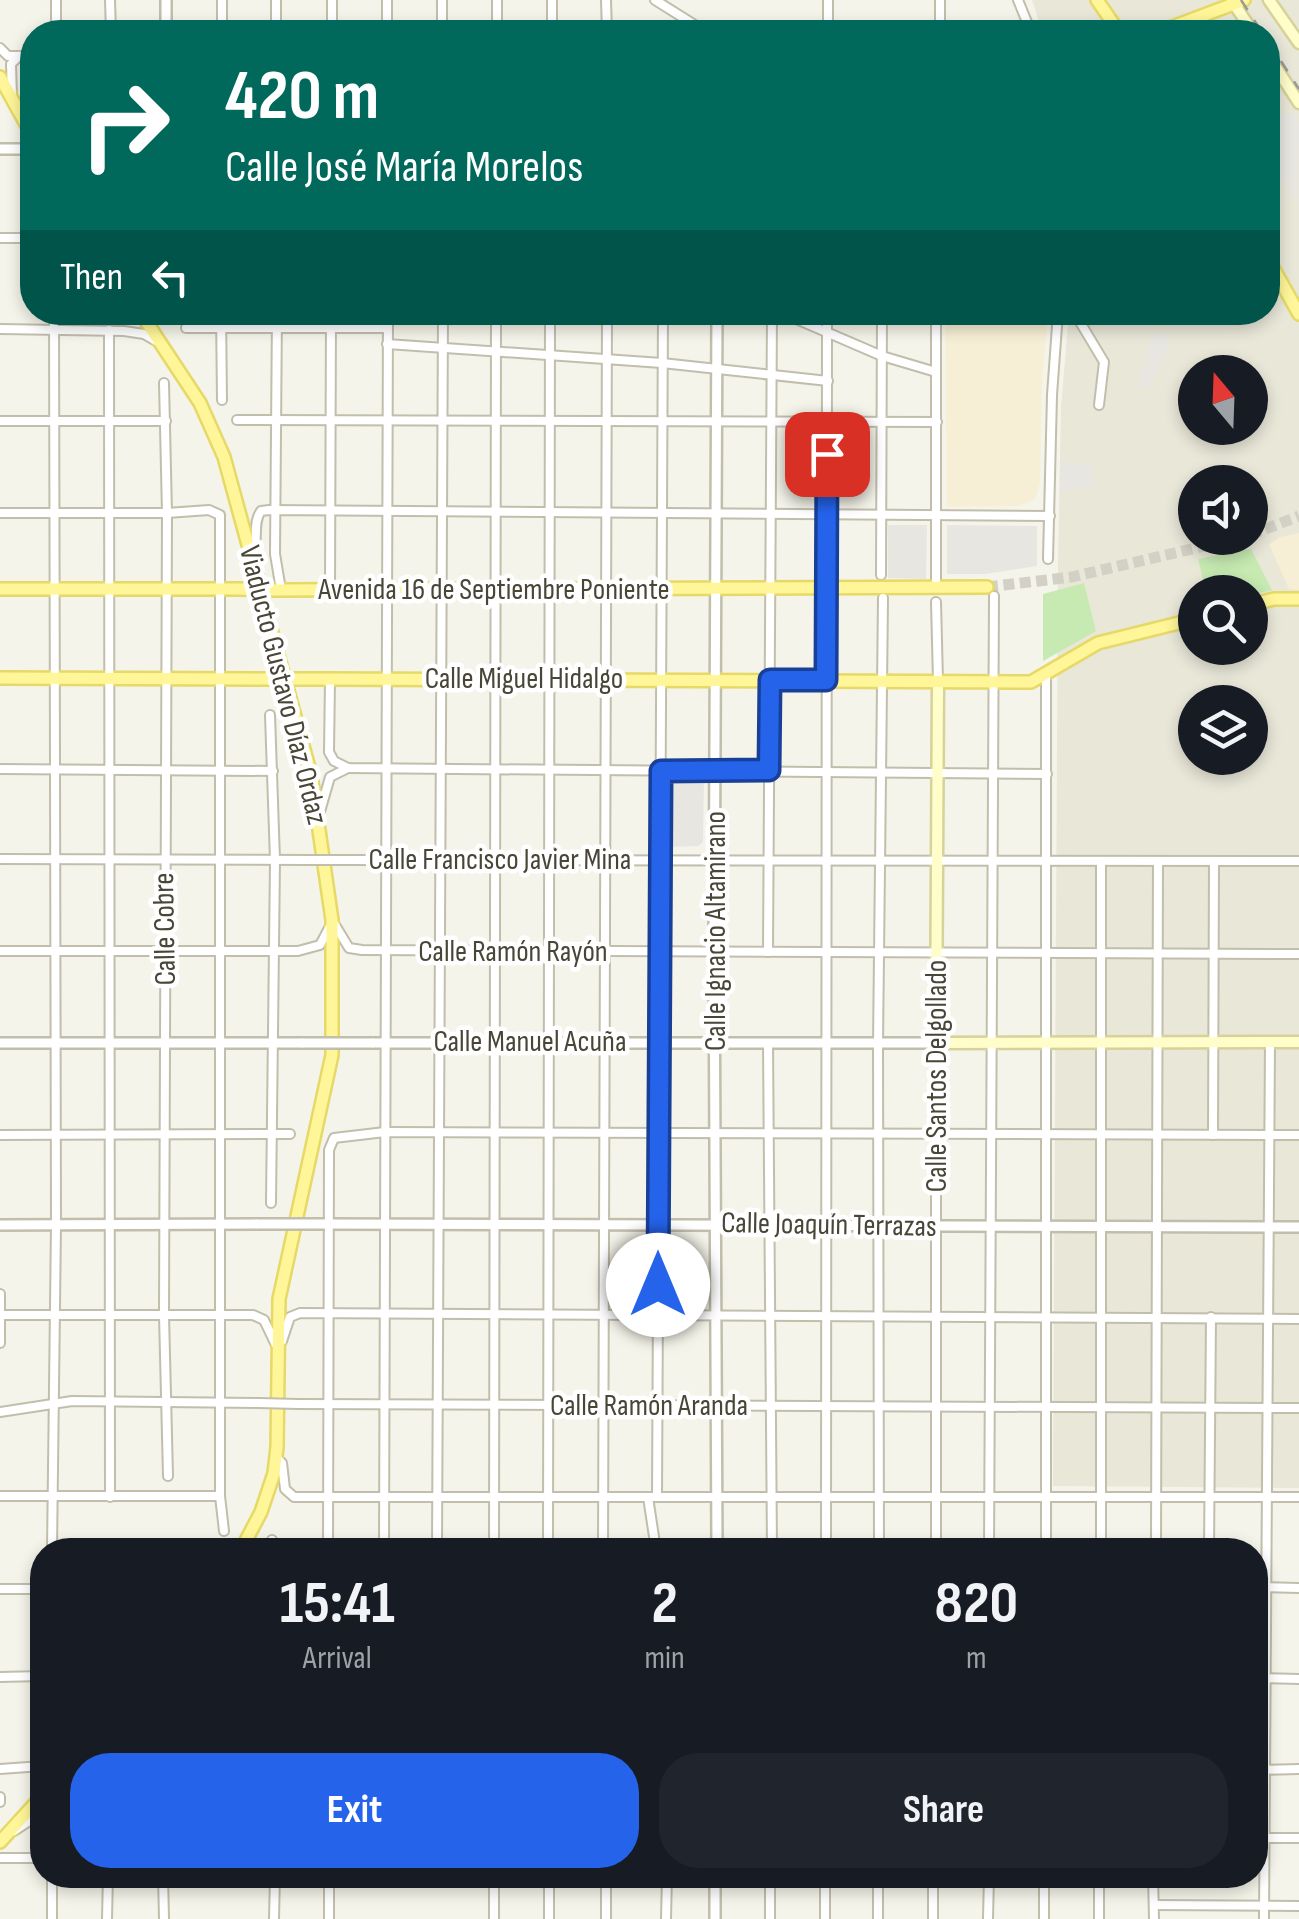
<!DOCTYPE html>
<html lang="en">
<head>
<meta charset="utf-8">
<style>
	:root { --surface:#171b24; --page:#20242c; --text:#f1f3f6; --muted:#9ea1a6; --accent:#2563eb }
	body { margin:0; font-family:"Sofia Sans Condensed",sans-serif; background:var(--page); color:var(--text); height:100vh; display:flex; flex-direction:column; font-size:38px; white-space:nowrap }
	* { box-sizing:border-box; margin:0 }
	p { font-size:32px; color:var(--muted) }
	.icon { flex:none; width:55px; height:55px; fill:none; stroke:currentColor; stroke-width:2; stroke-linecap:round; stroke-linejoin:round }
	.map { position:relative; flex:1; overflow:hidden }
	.details { position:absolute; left:30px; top:1538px; width:1238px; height:350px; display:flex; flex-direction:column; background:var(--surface); border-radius:40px; box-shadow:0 5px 15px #0003 }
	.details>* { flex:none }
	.guide { position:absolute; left:20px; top:20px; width:1260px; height:305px; border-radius:40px; box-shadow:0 5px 15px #0003; background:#00695c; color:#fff; overflow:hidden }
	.needle { width:65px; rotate:341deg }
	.fabs { position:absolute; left:1178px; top:355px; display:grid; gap:20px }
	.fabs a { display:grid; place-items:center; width:90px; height:90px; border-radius:50%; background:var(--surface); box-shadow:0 5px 15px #0003; font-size:50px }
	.pin { position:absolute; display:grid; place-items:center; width:85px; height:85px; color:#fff; margin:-42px; border-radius:20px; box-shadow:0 5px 15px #0006 }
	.me { position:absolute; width:110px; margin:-55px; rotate:0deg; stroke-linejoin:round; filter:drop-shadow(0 0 8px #0008) }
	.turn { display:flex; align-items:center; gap:35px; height:210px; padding:0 40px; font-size:45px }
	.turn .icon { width:130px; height:130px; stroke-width:2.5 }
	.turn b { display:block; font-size:70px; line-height:85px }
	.then { display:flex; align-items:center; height:95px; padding:0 40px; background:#0003; gap:20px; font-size:38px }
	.eta { display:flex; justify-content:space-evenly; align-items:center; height:170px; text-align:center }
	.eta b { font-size:60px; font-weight:700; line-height:70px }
	.button { display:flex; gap:20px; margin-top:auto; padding:20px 40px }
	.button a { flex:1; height:115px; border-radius:40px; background:var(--accent); color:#fff; font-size:40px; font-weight:700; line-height:115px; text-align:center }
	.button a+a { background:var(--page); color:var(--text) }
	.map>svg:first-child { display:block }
</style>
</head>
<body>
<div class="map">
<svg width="1299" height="1919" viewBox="0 0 1299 1919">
	<rect width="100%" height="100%" fill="#f5f4ea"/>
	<path fill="#e9e7d8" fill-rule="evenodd" d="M 1032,0 L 1299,0 L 1299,1488 L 1053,1486 L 1058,562 L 1061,407 L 1069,313 L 1268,312 L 1268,32 L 1043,32 ZM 1195,372 L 1250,372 L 1250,428 L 1195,428 ZM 1195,482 L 1250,482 L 1250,538 L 1195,538 ZM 1195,592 L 1250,592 L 1250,648 L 1195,648 ZM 1195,702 L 1250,702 L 1250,758 L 1195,758 Z"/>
	<g fill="#f7efd5">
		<polygon points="945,313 1048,313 1042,384 1040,484 1035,499 1019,506 947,507"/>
		<polygon points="1299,533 1299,590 1289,589 1269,544 1281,537"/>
	</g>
	<g fill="#c6eab2">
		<polygon points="1251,549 1272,590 1250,595 1250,592 1206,592 1198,559"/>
		<polygon points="1084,583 1096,631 1043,661 1043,594"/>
	</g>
	<g fill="#e7e6e1">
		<polygon points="1293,114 1299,123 1298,204 1272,163 1268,165 1268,116"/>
		<polygon points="1166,332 1169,347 1148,389 1139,386 1149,341"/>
		<polygon points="1060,462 1091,466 1094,486 1060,492"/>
		<polygon points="888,525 927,525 926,579 888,578"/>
		<polygon points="947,525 1037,526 1037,566 985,574 947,574"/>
		<polygon points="665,781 704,781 703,842 699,846 665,847"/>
	</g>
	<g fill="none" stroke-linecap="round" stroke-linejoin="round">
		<g stroke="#d3d1c6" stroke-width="11" stroke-dasharray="11 5.5" stroke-linecap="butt">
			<polyline points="1250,535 1299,516"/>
			<polyline points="987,587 1072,577 1239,538"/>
		</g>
		<defs>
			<g id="minor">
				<polyline points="110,0 111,32"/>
				<polyline points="276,0 276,32"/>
				<polyline points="552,0 552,32"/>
				<polyline points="606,0 607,32"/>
				<polyline points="655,0 706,32"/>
				<polyline points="1018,0 1031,32"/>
				<polyline points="56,32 56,0"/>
				<polyline points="222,32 222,0"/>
				<polyline points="332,32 332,0"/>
				<polyline points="387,32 387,0"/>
				<polyline points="442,32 442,0"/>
				<polyline points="497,32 497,0"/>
				<polyline points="828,32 828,0"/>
				<polyline points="940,32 940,0"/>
				<polyline points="0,48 8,56 32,56"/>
				<polyline points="12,97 11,64 19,56"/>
				<polyline points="0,238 32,238"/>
				<polyline points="221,312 222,400"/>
				<polyline points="277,312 275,554 281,590"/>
				<polyline points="780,312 882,356 936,372"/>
				<polyline points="936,312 936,580"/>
				<polyline points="1074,312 1104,362 1099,405"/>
				<polyline points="186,328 388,328"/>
				<polyline points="0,329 124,331 144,334 158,342"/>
				<polyline points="109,330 110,1497"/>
				<polyline points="387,344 662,363 828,381"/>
				<polyline points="164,383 167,513 164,1315 168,1476"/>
				<polyline points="237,420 937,422"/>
				<polyline points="0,421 166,421"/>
				<polyline points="0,513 167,513 209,510 220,515 220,1496 224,1531"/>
				<path d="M 250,554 C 261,542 251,525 261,511 L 269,510 L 1050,516"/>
				<polyline points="1048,559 1052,395 1058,312"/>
				<polyline points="881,575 882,312"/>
				<polyline points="330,590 331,312"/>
				<polyline points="936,602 938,681"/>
				<polyline points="1046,675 1046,1550"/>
				<polyline points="330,679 329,752 334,761 348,768 1047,774"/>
				<polyline points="270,715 275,860 271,1203"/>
				<polyline points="0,769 273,771"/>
				<polyline points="319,815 330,777 348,768"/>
				<polyline points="0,859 308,860"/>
				<polyline points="342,860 1299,861"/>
				<polyline points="332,920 349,948 362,950 1299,954"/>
				<polyline points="0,951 298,951 320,945 329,928"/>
				<polyline points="768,952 772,312"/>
				<polyline points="768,1043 772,1550"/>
				<polyline points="0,1135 290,1134"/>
				<polyline points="1213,1135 1214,862"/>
				<polyline points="0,1294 0,1343"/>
				<polyline points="0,1315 253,1315 264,1320 276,1345"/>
				<polyline points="282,1341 290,1317 300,1313 1299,1319"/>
				<polyline points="298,1404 1299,1408"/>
				<polyline points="0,1412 72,1401 259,1403"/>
				<polyline points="277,1458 282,1463 285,1489 294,1497 1299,1497"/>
				<polyline points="0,1496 220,1496"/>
				<polyline points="648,1497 656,1550"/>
				<polyline points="657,1497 663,312"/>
				<polyline points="52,1550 56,1225 54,312"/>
				<polyline points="272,1550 272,1540"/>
				<polyline points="328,1550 329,1150 334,1138 385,1132 1299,1135"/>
				<polyline points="384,1550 388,312"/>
				<polyline points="437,1550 443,312"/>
				<polyline points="494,1550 496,312"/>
				<polyline points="548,1550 550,312"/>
				<polyline points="603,1550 607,312"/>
				<polyline points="826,1550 827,312"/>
				<polyline points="879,1550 878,1044 883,598"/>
				<polyline points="936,1550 936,1043"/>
				<polyline points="989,1550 994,596"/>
				<polyline points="1101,1550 1101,861"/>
				<polyline points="1156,1550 1158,862"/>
				<polyline points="1209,1550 1211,1317"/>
				<polyline points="1255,1587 1299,1588"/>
				<polyline points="0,1589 42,1589"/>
				<polyline points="0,1677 42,1676"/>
				<polyline points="1255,1678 1299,1679"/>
				<polyline points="0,1769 42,1766"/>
				<polyline points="1255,1770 1299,1769"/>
				<polyline points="0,1797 0,1802"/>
				<polyline points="14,1831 42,1813"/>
				<polyline points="1255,1838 1299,1838"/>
				<polyline points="0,1858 42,1858"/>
				<polyline points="52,1875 52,1919"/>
				<polyline points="163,1875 164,1919"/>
				<polyline points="606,1875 606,1919"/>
				<polyline points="1044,1875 1044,1919"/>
				<polyline points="1153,1875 1154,1919"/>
				<polyline points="1154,1905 1299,1906"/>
				<polyline points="107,1919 108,1875"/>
				<polyline points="274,1919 275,1875"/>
				<polyline points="329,1919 329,1875"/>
				<polyline points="494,1919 494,1875"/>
				<polyline points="549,1919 549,1875"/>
				<polyline points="666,1919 667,1875"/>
				<polyline points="770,1919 770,1875"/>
				<polyline points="825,1919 825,1875"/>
				<polyline points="878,1919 878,1875"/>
				<polyline points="933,1919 933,1875"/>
				<polyline points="988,1919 989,1875"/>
				<polyline points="1099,1919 1099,1875"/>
				<polyline points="1264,1919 1270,1042"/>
			</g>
			<g id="tertiary">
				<polyline points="166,32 166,0"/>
				<polyline points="0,149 32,149"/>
				<polyline points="0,1043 303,1043"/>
				<polyline points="372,1043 936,1043"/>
				<polyline points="325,1224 1299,1227"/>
				<polyline points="0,1225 257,1224"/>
				<polyline points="717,1550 714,952 717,312"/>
				<polyline points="715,1919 715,1875"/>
			</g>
			<g id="secondary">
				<polyline points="1269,0 1299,43"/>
				<polyline points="1232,1 1253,32"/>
				<polyline points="1268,55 1299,103"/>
				<polyline points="938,681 936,1043 1299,1042"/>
			</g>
			<g id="primary">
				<polyline points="1097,0 1119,32"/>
				<polyline points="1159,32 1244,0"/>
				<polyline points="0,77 32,135"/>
				<polyline points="1268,259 1299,314"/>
				<polyline points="140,312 200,403 224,457 311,775 332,920 332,1055 279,1299 277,1447 274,1473 261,1512 241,1550"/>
				<polyline points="0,589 239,589"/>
				<polyline points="276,590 987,587"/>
				<polyline points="1250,605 1274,599 1299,599"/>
				<polyline points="0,678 258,679"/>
				<polyline points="323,679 1031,682 1098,643 1195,619"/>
				<polyline points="0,1842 42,1796"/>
			</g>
		</defs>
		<use href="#minor" stroke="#c1beac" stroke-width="12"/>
		<use href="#tertiary" stroke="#c1beac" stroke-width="14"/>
		<use href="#secondary" stroke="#d6d299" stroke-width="15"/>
		<use href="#primary" stroke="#e6d967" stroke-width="16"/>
		<use href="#minor" stroke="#fff" stroke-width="8"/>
		<use href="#tertiary" stroke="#fff" stroke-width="9"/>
		<use href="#secondary" stroke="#fffdca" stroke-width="10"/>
		<use href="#primary" stroke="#fff699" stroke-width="11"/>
		<g stroke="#989898" stroke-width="2.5" stroke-dasharray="12 12" stroke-linecap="butt">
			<polyline points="1241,0 1262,32"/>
			<polyline points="1268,41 1299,89"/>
		</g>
		<defs>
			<g id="minor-bridge">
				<polyline points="308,860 342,860"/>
				<polyline points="259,1403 298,1404"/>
			</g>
			<g id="tertiary-bridge">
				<polyline points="303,1043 372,1043"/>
				<polyline points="257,1224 325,1224"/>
			</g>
			<g id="primary-bridge">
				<polyline points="239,589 276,590"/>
				<polyline points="258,679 323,679"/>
			</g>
		</defs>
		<use href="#minor-bridge" stroke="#c1beac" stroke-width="12" stroke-linecap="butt"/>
		<use href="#tertiary-bridge" stroke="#c1beac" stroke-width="14" stroke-linecap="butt"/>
		<use href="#primary-bridge" stroke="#e6d967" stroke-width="16" stroke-linecap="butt"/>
		<use href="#minor-bridge" stroke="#fff" stroke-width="8"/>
		<use href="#tertiary-bridge" stroke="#fff" stroke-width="9"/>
		<use href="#primary-bridge" stroke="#fff699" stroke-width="11"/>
	</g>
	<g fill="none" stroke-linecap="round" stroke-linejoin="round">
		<defs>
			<polyline id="route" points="658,1285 661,771 769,770 770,680 826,680 827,454"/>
		</defs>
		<use href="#route" stroke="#184099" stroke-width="25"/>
		<use href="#route" stroke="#2563eb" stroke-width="18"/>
	</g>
	<g text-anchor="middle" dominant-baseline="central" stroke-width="9" stroke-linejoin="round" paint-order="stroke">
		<g font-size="30" fill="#494638" stroke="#fff">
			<text x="494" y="590">Avenida 16 de Septiembre Poniente</text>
			<text x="524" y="679">Calle Miguel Hidalgo</text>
			<text transform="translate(283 685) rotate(76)">Viaducto Gustavo Díaz Ordaz</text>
			<text x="500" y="860">Calle Francisco Javier Mina</text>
			<text transform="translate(165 929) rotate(-91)">Calle Cobre</text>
			<text transform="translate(716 931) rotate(-90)">Calle Ignacio Altamirano</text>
			<text x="513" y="952">Calle Ramón Rayón</text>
			<text x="530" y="1042">Calle Manuel Acuña</text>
			<text transform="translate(937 1076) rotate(-90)">Calle Santos Delgollado</text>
			<text transform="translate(829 1225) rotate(1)">Calle Joaquín Terrazas</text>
			<text x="649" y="1406">Calle Ramón Aranda</text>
		</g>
	</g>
</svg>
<div class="fabs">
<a><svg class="needle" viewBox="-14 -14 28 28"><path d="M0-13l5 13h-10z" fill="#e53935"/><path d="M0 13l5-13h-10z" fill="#9ea1a6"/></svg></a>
<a><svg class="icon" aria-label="sound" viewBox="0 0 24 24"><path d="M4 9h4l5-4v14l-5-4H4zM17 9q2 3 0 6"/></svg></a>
<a><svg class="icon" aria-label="search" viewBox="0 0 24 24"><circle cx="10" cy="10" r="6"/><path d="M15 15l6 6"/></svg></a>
<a><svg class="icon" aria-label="layers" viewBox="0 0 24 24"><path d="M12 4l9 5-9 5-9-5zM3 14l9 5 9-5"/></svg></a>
</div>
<div class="pin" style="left:827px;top:454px;background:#d93025"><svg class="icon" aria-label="arrive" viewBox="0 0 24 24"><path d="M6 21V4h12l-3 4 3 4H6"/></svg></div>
<svg class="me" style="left:658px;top:1285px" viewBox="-20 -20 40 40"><circle r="19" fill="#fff"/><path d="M0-13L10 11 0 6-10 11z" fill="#2563eb"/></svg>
<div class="guide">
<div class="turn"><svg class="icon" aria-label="right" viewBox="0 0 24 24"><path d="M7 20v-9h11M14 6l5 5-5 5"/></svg><div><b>420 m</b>Calle José María Morelos</div></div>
<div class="then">Then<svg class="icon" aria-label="left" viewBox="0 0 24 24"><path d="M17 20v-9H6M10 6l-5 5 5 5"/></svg></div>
</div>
<section class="details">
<div class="eta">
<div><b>15:41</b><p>Arrival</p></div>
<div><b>2</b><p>min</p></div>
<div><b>820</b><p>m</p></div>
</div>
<div class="button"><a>Exit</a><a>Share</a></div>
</section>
</div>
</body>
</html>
